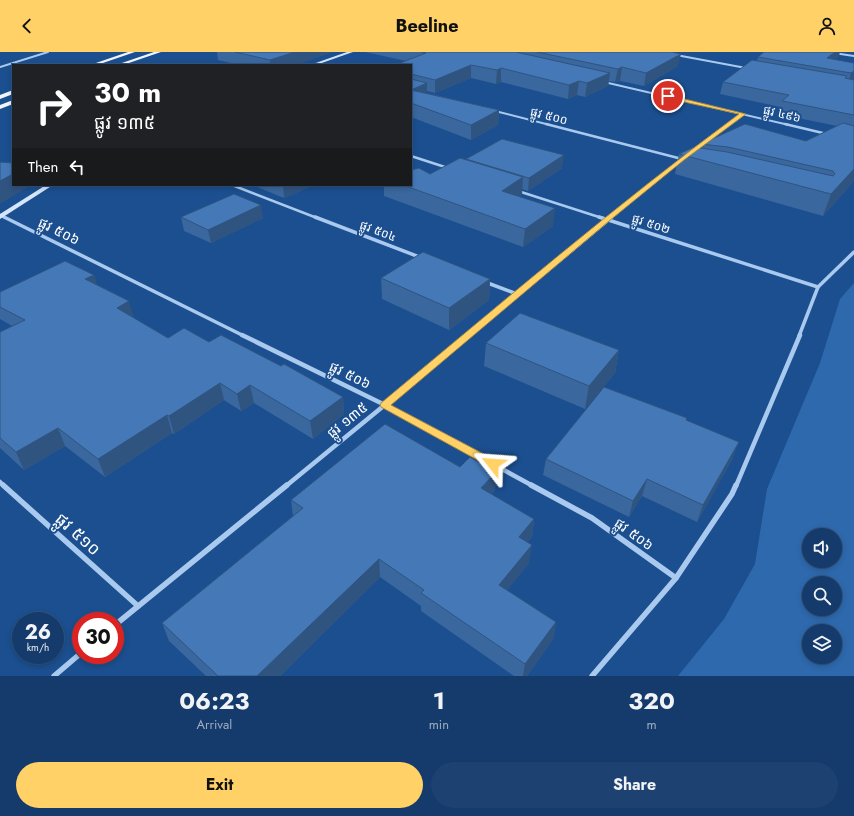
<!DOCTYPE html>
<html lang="en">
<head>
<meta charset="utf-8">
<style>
	:root { --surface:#143b6b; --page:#1d4271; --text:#f1f3f6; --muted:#9dadc1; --line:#33557e; --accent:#ffd166 }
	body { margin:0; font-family:Jost,"Noto Sans Khmer",sans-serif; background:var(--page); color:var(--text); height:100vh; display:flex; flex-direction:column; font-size:15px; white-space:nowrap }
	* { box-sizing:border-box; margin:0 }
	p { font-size:13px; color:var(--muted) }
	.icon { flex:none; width:22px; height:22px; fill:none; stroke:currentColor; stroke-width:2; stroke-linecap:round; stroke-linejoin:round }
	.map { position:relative; height:624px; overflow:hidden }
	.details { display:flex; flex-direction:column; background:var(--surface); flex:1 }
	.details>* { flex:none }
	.top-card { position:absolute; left:12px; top:12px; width:400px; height:122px; border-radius:0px; box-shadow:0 2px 6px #0003,0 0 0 1px var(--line); background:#202124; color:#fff; overflow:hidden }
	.buttons { position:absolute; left:802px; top:476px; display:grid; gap:8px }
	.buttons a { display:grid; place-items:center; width:40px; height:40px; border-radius:50%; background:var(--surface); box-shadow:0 2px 6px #0003,0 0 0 1px var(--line); font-size:20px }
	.speed { position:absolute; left:12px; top:560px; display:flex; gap:8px; font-size:20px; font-weight:700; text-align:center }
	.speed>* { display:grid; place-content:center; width:52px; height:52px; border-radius:50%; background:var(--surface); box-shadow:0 2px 6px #0003,0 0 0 1px var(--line); line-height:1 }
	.speed small { font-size:10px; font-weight:400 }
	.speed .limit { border:6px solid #d22; background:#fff; color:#111 }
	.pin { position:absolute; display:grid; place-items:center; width:34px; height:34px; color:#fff; margin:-17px; border:2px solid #fff; border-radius:50%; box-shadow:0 1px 4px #0007 }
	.me { position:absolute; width:44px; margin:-22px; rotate:298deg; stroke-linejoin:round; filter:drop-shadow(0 0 3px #0008) }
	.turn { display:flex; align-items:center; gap:14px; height:84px; padding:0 16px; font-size:18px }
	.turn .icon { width:52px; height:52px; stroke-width:2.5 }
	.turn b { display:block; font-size:28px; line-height:34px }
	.then { display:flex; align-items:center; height:38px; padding:0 16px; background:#0003; gap:8px; font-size:15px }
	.eta { display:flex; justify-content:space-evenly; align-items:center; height:68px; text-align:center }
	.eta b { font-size:24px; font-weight:700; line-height:28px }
	.cta { display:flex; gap:8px; margin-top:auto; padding:8px 16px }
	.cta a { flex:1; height:46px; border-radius:24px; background:var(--accent); color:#111; font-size:16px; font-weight:700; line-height:46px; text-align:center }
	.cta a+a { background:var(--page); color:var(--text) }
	header { display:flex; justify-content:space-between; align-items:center; height:52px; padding:0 16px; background:var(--accent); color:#111; font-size:18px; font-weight:700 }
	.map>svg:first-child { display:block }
</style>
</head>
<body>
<header><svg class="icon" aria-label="back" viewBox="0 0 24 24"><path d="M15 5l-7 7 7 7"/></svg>Beeline<svg class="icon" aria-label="person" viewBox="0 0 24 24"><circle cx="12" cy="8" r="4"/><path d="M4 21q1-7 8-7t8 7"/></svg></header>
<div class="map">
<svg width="854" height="624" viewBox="0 0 854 624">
	<rect width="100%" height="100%" fill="#1b4f8f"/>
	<path fill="#2e69ad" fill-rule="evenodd" d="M 854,231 L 854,624 L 678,624 L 724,567 L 755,512 L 767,437 L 820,311 L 840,247 ZM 809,483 L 835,483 L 835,509 L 809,509 ZM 809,531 L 835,531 L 835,557 L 809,557 ZM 809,579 L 835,579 L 835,605 L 809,605 Z"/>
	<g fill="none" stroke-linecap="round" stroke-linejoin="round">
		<g stroke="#a9c9ee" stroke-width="2">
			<polyline points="827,0 854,4"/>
			<polyline points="676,3 746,16"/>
			<polyline points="0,15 48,0"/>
			<polyline points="604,30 789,73"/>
			<polyline points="495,59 550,73"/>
			<polyline points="727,73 743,62"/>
		</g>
		<g stroke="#a9c9ee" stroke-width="2.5">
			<polyline points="546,72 682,107"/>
			<polyline points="785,72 827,82"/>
			<polyline points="693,98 729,72"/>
			<polyline points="411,104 448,116"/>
			<polyline points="232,133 317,166"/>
			<polyline points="518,139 602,166"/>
			<polyline points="0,163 6,166"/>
			<polyline points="611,166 682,107"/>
		</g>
		<g stroke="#a9c9ee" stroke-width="3.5">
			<polyline points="4,165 244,284"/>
			<polyline points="315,165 422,206"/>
			<polyline points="599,165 818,235"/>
			<polyline points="485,230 517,242"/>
			<polyline points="469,284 612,165"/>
			<polyline points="799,284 818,235 854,200"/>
		</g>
		<g stroke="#a9c9ee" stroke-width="4.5">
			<polyline points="242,283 385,353 533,434"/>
			<polyline points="0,430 4,434"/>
			<polyline points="286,434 470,283"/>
			<polyline points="736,434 800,283"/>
		</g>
		<g stroke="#a9c9ee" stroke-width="5.5">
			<polyline points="3,433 138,554"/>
			<polyline points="531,433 592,466 676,526"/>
			<polyline points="115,573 287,433"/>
			<polyline points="54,624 81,601"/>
			<polyline points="592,624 676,526 732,442 736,433"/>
		</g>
		<g fill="#d6e6fa" fill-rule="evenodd">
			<polygon points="347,0 353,0 316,13 310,13"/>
			<polygon points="46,133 53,133 0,167 0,162"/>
		</g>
		<g fill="#f0f6ff" fill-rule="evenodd">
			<polygon points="128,0 135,0 97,13 90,13"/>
			<polygon points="154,0 161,0 123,13 116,13"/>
			<polygon points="13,38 13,42 0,47 0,43"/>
			<polygon points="13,48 13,52 0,57 0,53"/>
		</g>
	</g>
	<g fill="#3a679d">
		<polygon points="217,0 332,0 295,13 239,13 218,8"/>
		<polygon points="365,0 672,0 678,14 644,34 620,29 615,30 609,29 608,34 585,45 577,43 568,47 501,30 496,32 471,26 435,41 427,39 427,41 499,58 498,73 471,88 411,65 411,13 406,9"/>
		<polygon points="839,4 834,8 854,11 854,27 853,28 854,28 854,129 823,164 675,122 679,102 700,96 701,92 806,89 837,74 778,62 780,55 720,42 723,30 757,9 758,5"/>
		<polygon points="466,107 562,116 528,139 522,137 522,143 519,144 553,174 523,195 384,144 384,133 411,133 430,122 466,108"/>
		<polygon points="252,133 314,133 284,146"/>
		<polygon points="181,165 263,166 211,191 184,179"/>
		<polygon points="94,223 97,234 134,266 168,286 209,290 281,314 343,345 344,362 313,387 254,351 241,359 224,348 174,382 172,381 105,425 65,394 24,418 0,396 0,280 12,274 0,267 0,240"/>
		<polygon points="381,226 490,227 489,248 449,278 382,247"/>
		<polygon points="486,291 619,298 615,321 585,357 484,314"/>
		<polygon points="686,368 733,406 697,470 642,444 629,465 543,423 546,407"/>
		<polygon points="460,415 496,420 495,438 491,442 534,467 532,485 527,490 529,511 507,538 556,570 553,587 527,624 514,624 421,559 421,554 380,525 280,624 206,624 169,589 162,571 293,464 291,448"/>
	</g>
	<g fill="#305480">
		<polygon points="295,0 332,0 295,13 270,13 270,8"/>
		<polygon points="835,0 840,0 839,4 823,17 827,6"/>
		<polygon points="681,2 678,14 644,34 646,21"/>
		<polygon points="471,13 471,26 435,41 435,28"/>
		<polygon points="622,15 620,29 615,30 618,17"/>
		<polygon points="501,16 501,30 496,32 497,18"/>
		<polygon points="854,19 854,27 848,32 851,21"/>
		<polygon points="610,21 608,34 585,45 587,31"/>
		<polygon points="579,29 577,43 568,47 569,33"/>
		<polygon points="427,31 427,45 411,51 411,38"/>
		<polygon points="499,58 498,73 471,88 471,73"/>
		<polygon points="564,103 562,116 528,139 529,126"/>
		<polygon points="854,117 854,129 823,164 831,142"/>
		<polygon points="13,122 13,133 31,133 0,152 0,129"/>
		<polygon points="523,125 522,143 501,156 502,139"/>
		<polygon points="283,133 314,133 284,146"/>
		<polygon points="261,153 263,166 211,191 208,178"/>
		<polygon points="555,156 553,174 523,195 525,177"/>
		<polygon points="94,223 99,239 85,227"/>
		<polygon points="490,227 489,248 449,278 449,256"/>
		<polygon points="129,249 134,266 122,272 117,256"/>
		<polygon points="619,298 615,321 585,357 589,334"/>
		<polygon points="220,331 224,348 174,382 169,364"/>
		<polygon points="250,333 254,351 241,359 237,342"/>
		<polygon points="343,345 344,362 313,387 310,369"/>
		<polygon points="167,363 172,381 105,425 98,407"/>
		<polygon points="58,376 65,394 24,418 16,400"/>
		<polygon points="739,390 733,406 697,470 703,453"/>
		<polygon points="496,420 495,438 479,454 481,436"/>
		<polygon points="647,427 642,444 629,465 633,449"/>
		<polygon points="534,467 532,485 516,503 519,485"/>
		<polygon points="532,493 529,511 497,551 499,533"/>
		<polygon points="379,507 380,525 280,624 257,624"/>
		<polygon points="556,570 553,587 527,624 523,624 525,612"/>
	</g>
	<g fill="#4478b7" stroke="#305480">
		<polygon points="235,0 295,0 270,8"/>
		<polygon points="421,0 516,0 610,21 587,31 579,29 569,33 501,16 497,18 471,13 435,28 411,22 411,13 395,13 426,1"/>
		<polygon points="537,0 672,0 681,2 646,21 622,15 618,17"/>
		<polygon points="764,0 835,0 827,6 854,11 854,19 851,21 758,5"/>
		<polygon points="752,8 847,24 845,26 854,28 854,63 782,49 789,43 723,30"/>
		<polygon points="411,27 427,31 411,38"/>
		<polygon points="411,38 499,58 471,73 411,51"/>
		<polygon points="843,71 854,74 854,117 831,142 679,102 694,95 727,100 833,124 835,122 833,119 728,95 701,92 745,72 806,89"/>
		<polygon points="502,87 564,103 529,126 466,107"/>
		<polygon points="460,106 523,125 502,139 555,156 525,177 403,133 411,133 411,118 419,116 430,122"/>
		<polygon points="0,110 13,111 13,122 0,129"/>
		<polygon points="234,142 261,153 208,178 181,165"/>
		<polygon points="423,200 490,227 449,256 381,226"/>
		<polygon points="65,209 94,223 85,227 129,249 117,256 168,286 184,276 209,290 221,283 281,314 284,312 343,345 310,369 250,333 237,342 220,331 169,364 167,363 98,407 58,376 16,400 0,386 0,280 25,268 0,255 0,240"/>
		<polygon points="520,261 619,298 589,334 486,291"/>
		<polygon points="604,335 687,366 686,368 739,390 703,453 647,427 633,449 546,407"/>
		<polygon points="385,372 460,415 470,405 496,420 481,436 534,467 519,485 532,493 499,533 556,570 525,612 421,541 424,538 379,507 257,624 218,624 162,571 303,456 291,448"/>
	</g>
	<path fill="#ffd166" stroke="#a68842" d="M 668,43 L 746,62 L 684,108 L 609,169 L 391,353 L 497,409 L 499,412 L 497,415 L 490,415 L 381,355 L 380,353 L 381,351 C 499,253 616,153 739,62 L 666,46 Z"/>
	<g text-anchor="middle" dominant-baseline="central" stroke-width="4" stroke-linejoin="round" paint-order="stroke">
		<g font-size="12" fill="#fff" stroke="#1b4f8f">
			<text transform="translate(782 62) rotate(13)">ផ្លូវ ៤៩៦</text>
			<text transform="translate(549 64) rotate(14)">ផ្លូវ ៥០០</text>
			<text transform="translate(651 172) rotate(18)">ផ្លូវ ៥០២</text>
			<text transform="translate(378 179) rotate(21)">ផ្លូវ ៥០៤</text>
		</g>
		<g font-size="14" fill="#fff" stroke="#1b4f8f">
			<text transform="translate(59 179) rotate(26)">ផ្លូវ ៥០៦</text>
			<text transform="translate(350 323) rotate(26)">ផ្លូវ ៥០៦</text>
			<text transform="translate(347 368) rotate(-39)">ផ្លូវ ១៣៥</text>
			<text transform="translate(634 482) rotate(36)">ផ្លូវ ៥០៦</text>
		</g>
		<g font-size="17" fill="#fff" stroke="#1b4f8f">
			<text transform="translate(78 482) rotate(42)">ផ្លូវ ៥១០</text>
		</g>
	</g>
</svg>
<div class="buttons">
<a><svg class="icon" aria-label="sound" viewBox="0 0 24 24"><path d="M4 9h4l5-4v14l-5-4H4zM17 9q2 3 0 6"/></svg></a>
<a><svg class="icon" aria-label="search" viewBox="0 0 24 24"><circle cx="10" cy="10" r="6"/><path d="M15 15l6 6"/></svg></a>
<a><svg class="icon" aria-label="layers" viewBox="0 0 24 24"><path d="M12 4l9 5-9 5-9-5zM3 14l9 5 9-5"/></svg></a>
</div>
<div class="speed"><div>26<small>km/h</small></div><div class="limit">30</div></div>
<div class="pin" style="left:668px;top:44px;background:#d93025"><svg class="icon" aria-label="arrive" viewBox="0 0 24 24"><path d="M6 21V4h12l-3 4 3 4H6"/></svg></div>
<svg class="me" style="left:493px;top:412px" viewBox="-20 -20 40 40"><path d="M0-17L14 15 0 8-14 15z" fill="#ffd166" stroke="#fff" stroke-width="4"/></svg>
<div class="top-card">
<div class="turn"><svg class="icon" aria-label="right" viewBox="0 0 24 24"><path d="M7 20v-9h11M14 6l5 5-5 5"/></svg><div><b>30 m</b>ផ្លូវ ១៣៥</div></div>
<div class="then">Then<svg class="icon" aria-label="left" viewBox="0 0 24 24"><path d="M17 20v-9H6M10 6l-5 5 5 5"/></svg></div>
</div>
</div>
<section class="details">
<div class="eta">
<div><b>06:23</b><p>Arrival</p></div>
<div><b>1</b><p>min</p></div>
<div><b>320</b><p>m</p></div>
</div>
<div class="cta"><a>Exit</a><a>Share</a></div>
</section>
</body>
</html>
